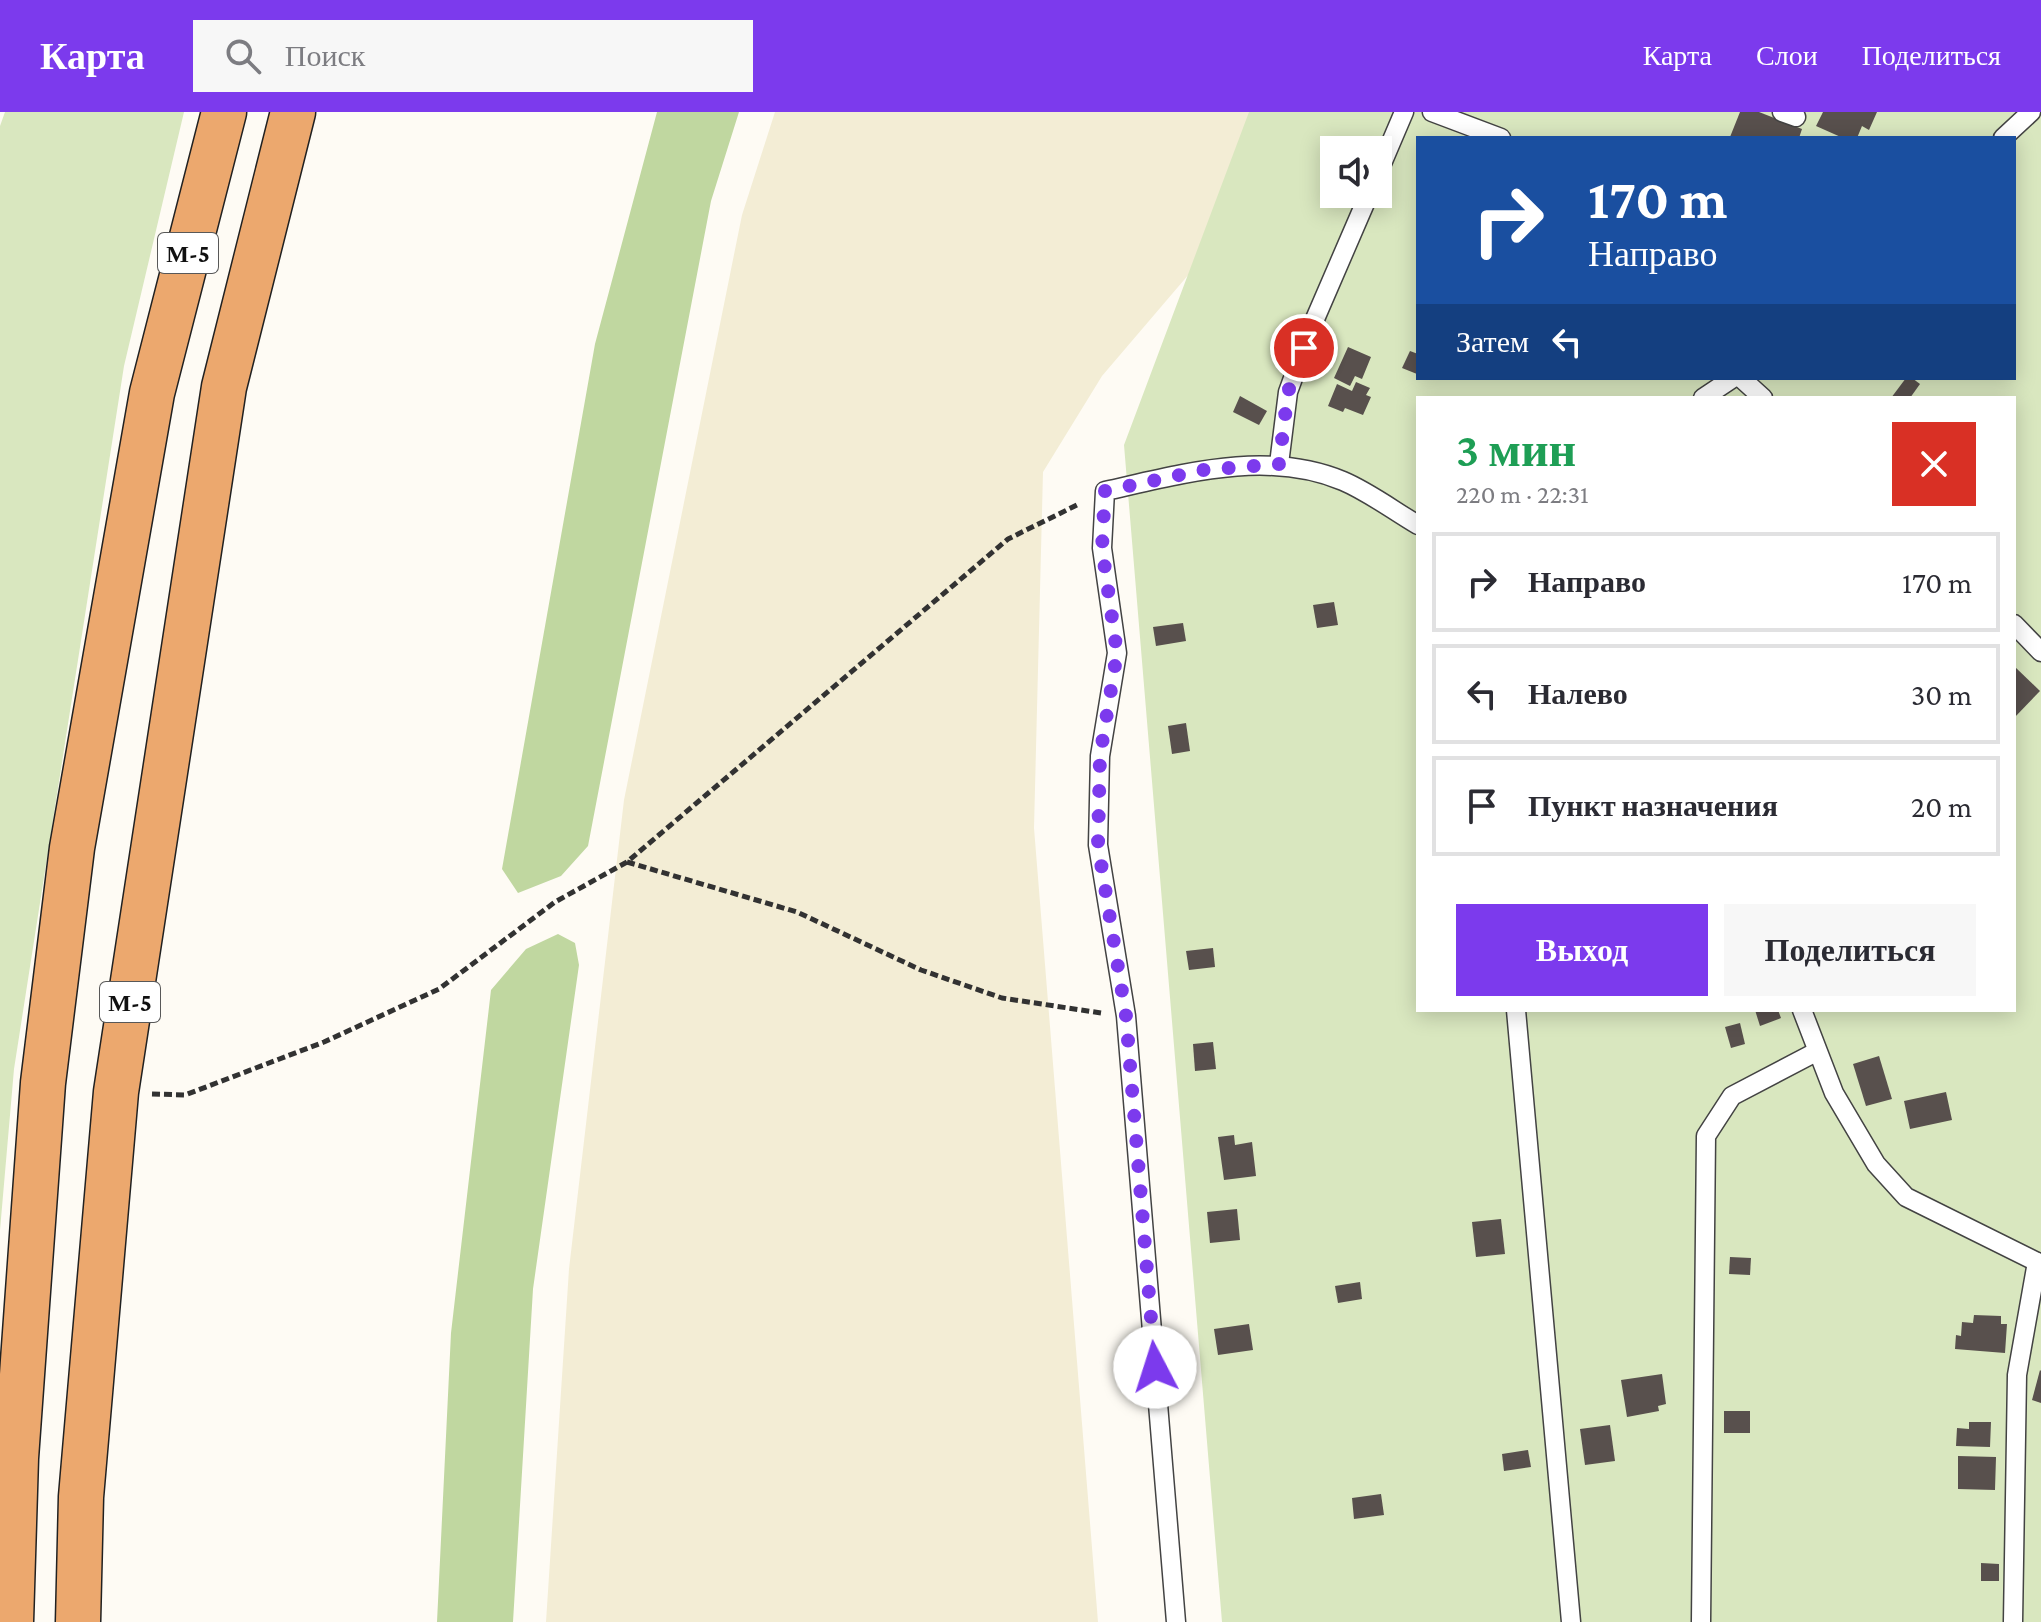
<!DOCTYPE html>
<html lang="ru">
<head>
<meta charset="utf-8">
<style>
	:root { --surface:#fff; --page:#f7f7f7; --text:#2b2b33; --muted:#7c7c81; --line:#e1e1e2; --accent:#7c3aed }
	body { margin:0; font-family:"Crimson Pro",serif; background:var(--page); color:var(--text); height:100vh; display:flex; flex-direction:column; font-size:30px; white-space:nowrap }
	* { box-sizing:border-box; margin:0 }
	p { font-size:26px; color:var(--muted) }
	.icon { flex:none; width:44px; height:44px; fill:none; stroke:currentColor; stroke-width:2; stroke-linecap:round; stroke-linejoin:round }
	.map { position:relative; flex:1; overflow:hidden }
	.panel { position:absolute; left:1416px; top:284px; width:600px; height:616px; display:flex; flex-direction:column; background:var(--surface); border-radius:0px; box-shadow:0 4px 20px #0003 }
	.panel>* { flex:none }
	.banner { position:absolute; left:1416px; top:24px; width:600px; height:244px; border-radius:0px; box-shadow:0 4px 20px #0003; background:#1a4fa0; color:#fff; overflow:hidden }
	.controls { position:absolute; left:1320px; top:24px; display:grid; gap:16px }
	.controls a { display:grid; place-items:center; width:72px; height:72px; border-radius:0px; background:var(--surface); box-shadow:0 4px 20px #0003; font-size:40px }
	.pin { position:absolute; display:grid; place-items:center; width:68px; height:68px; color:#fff; margin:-34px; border:4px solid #fff; border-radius:50%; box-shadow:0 2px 8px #0007 }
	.me { position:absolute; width:88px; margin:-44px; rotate:355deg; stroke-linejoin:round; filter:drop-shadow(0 0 6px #0008) }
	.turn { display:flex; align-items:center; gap:28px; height:168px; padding:0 40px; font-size:36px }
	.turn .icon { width:104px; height:104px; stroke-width:2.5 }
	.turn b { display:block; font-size:56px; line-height:68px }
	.then { display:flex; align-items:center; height:76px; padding:0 40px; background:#0003; gap:16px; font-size:30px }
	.round { display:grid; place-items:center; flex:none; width:84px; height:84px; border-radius:0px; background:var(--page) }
	.head { display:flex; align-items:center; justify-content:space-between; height:136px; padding:0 40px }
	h1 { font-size:48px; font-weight:600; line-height:60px; color:#1e9e55 }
	.action { display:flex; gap:16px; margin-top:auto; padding:16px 40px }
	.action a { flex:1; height:92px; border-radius:0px; background:var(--accent); color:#fff; font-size:32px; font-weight:600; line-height:92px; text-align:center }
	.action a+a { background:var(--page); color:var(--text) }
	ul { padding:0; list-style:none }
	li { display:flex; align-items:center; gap:24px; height:100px; margin:0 16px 12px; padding:0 24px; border:4px solid var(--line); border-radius:0px }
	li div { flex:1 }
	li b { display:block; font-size:30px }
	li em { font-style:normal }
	header { display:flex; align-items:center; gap:48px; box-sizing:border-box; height:112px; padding:0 40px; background:var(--accent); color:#fff }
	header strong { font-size:38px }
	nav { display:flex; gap:44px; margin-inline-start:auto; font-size:28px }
	.search { width:560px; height:72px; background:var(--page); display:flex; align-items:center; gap:20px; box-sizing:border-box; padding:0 28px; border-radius:0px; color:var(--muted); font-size:30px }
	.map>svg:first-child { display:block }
</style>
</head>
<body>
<header>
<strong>Карта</strong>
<div class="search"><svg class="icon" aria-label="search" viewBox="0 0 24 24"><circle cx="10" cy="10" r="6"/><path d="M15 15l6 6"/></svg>Поиск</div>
<nav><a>Карта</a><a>Слои</a><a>Поделиться</a></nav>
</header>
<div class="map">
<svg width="2041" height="1510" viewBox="0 0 2041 1510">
	<rect width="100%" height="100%" fill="#fefbf4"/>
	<polygon fill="#f3edd5" points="775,0 1283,0 1248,93 1102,264 1043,360 1034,716 1098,1510 546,1510 569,1157 624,688 742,103"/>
	<g fill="#d9e7bf" fill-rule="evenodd">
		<polygon points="5,0 184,0 124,254 14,957 0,1118 0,14"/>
		<path d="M 1249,0 L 2041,0 L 2041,1510 L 1222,1510 L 1124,333 ZM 1418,26 L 2014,26 L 2014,266 L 1418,266 ZM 1334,38 L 1378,38 L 1378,82 L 1334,82 ZM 1418,286 L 2014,286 L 2014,898 L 1418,898 Z"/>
	</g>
	<g fill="#c0d7a0">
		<polygon points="657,0 739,0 711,89 588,734 561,764 518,781 502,757 595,232"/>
		<polygon points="558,822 575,831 579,853 533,1177 513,1510 437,1510 451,1221 491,878 526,837"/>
	</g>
	<g fill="#58504d">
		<polygon points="1740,0 1759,0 1802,17 1799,26 1733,26 1730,25"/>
		<polygon points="1823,0 1877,0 1869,18 1862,14 1857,26 1843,26 1816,14"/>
		<polygon points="1348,235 1371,245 1362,267 1355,264 1350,274 1334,266"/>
		<polygon points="1410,239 1418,242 1417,262 1402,256"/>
		<polygon points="1906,266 1912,266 1920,272 1910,286 1891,286"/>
		<polygon points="1356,270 1370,276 1366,283 1371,285 1363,303 1345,296 1343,300 1328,294 1337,272 1352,279"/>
		<polygon points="1240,284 1267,299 1259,313 1233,300"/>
		<polygon points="1334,490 1338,513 1317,516 1313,493"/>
		<polygon points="1183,511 1186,529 1156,534 1153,515"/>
		<polygon points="2014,554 2040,579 2014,606"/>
		<polygon points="1186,611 1190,639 1172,642 1168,614"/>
		<polygon points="1213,836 1215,855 1189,858 1186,839"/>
		<polygon points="1755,898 1778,898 1781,906 1760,914"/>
		<polygon points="1740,911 1745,932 1731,936 1725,915"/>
		<polygon points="1213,930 1216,957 1195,959 1193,932"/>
		<polygon points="1879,944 1892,987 1866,994 1853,952"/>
		<polygon points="1946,980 1952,1008 1910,1017 1904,989"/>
		<polygon points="1234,1023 1235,1033 1252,1030 1256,1064 1224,1068 1218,1025"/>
		<polygon points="1237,1097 1240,1128 1210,1131 1207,1100"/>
		<polygon points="1501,1107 1505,1142 1476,1145 1472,1110"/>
		<polygon points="1730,1145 1751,1146 1750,1163 1729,1162"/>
		<polygon points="1360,1170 1362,1187 1338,1191 1335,1174"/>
		<polygon points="1974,1203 2001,1204 2001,1212 2007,1212 2005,1241 1955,1237 1956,1223 1961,1224 1962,1210 1973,1211"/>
		<polygon points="1249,1212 1253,1238 1218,1243 1214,1217"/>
		<polygon points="2040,1258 2041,1259 2041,1291 2032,1288"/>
		<polygon points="1662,1262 1666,1292 1658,1294 1659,1299 1627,1305 1621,1268"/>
		<rect x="1724" y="1299" width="26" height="22"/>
		<polygon points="1969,1310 1991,1310 1990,1335 1956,1334 1957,1316 1969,1317"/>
		<polygon points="1610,1313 1615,1349 1585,1353 1580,1317"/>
		<polygon points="1528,1338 1531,1355 1504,1359 1502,1342"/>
		<polygon points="1958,1344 1996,1345 1995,1378 1958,1377"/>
		<polygon points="1381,1382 1384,1403 1354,1407 1352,1386"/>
		<polygon points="1981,1451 1999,1452 1999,1469 1981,1469"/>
	</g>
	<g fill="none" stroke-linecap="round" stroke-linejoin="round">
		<defs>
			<g id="service">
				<polyline points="1432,0 1501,26"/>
				<polyline points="1782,0 1796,5"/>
				<polyline points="2003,26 2031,0"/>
				<polyline points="1378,61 1404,0"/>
				<polyline points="1741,266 1763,286"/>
				<polyline points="1703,286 1733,266"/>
				<polyline points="1279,352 1288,280 1312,214 1369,82"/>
				<polyline points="2014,512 2041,540"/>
				<polyline points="1516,898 1571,1510"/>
				<polyline points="1802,898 1834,981 1876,1052 1906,1085 2041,1152"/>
				<path d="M 1176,1510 L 1126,904 L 1098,733 L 1100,644 L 1117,541 L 1102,436 L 1105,379 C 1182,362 1267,337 1343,369 C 1369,380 1394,399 1418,413"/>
				<polyline points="1701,1510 1706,1024 1732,984 1816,940"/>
				<polyline points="2013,1510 2017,1263 2037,1150"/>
			</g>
			<g id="trunk">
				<polyline points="11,1510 16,1346 43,971 72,736 152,281 224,0"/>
				<polyline points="78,1510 81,1385 116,980 224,275 293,0"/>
			</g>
		</defs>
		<use href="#service" stroke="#434343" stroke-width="21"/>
		<use href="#trunk" stroke="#212121" stroke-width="47"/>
		<g stroke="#323232" stroke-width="5" stroke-dasharray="8 4" stroke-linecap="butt">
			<polyline points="627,750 797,800 921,858 1002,886 1101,901"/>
			<polyline points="152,982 185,983 324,930 439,877 555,790 627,750 1008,427 1079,392"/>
		</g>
		<use href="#service" stroke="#fff" stroke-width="18"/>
		<use href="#trunk" stroke="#eca86e" stroke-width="44"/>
	</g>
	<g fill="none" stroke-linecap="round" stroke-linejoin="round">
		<polyline stroke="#7c3aed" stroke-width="14" stroke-dasharray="0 25.2" points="1155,1255 1126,904 1098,733 1100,644 1117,541 1102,436 1105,379 1203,358 1279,352 1288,280 1304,236"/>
	</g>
	<g text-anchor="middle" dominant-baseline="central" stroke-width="8" stroke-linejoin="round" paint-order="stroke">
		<g fill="#fff" stroke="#585858" stroke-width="2">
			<rect x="158" y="121" width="60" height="40" rx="6"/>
			<rect x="100" y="870" width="60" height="40" rx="6"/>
		</g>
		<g font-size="24" font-weight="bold" fill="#101010">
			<text x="188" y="141">М-5</text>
			<text x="130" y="890">М-5</text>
		</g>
	</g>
</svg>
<div class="controls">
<a><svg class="icon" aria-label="sound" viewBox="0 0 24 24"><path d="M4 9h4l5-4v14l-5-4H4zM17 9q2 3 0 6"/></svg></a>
</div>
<div class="pin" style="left:1304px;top:236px;background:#d93025"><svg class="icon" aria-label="arrive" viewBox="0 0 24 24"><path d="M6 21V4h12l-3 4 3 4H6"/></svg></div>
<svg class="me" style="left:1155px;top:1255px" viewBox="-20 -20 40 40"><circle r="19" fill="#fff"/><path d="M0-13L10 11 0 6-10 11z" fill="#7c3aed"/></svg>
<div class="banner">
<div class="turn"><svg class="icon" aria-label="right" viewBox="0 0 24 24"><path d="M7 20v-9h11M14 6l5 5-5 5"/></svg><div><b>170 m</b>Направо</div></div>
<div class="then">Затем<svg class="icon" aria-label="left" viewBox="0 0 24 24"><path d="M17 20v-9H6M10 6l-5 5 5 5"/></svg></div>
</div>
<section class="panel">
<div class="head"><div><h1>3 мин</h1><p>220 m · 22:31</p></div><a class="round" style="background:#d93025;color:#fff"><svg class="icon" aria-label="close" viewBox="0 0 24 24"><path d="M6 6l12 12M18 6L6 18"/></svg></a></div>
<ul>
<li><svg class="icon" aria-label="right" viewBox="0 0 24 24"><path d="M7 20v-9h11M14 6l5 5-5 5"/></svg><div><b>Направо</b></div><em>170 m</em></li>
<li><svg class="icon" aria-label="left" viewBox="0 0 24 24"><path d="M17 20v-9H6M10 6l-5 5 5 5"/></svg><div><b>Налево</b></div><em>30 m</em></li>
<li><svg class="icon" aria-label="arrive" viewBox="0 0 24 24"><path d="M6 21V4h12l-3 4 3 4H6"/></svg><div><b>Пункт назначения</b></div><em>20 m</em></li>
</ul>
<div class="action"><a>Выход</a><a>Поделиться</a></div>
</section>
</div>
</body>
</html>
